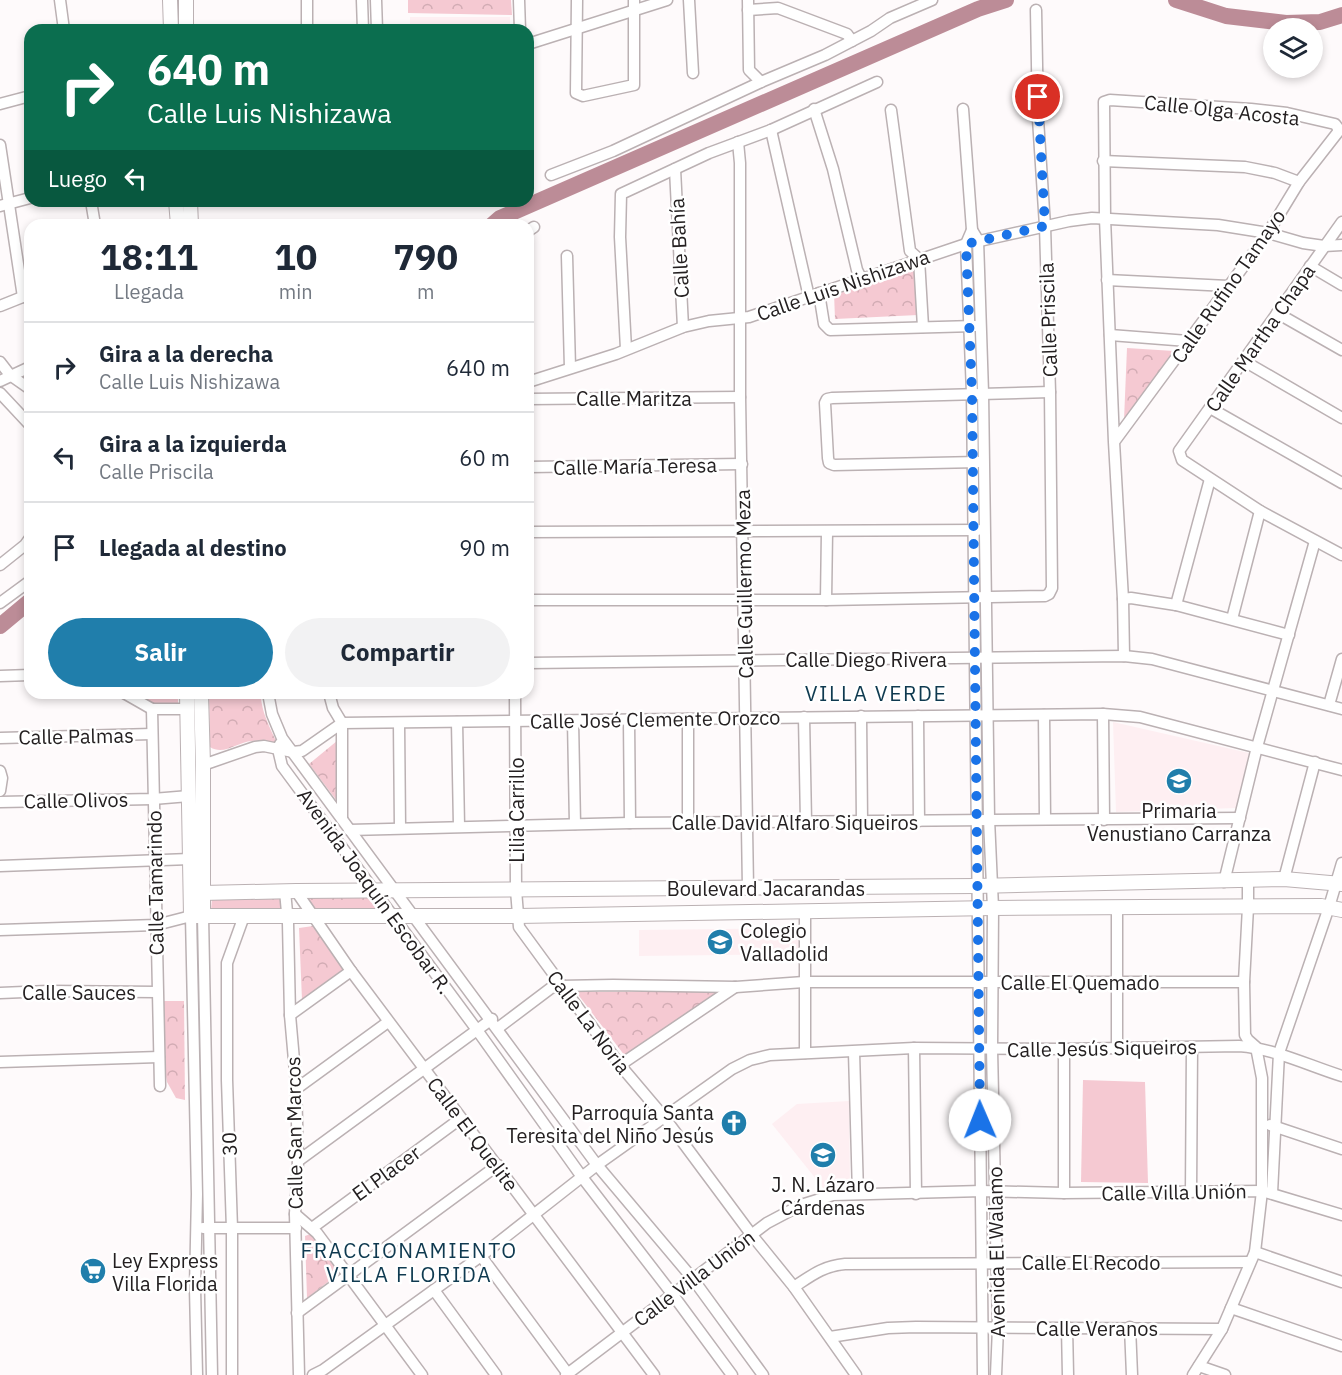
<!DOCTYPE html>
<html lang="es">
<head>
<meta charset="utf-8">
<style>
	:root { --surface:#fff; --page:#f2f2f3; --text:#1f2937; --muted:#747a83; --line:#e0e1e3; --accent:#207eab }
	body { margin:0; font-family:"IBM Plex Sans",sans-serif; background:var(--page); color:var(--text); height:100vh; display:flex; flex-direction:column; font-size:22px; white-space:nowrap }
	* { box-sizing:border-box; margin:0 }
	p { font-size:20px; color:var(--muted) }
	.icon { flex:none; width:33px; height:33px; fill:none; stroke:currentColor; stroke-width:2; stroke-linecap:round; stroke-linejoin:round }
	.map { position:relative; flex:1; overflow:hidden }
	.details { position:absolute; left:24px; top:219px; width:510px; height:480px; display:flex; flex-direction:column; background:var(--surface); border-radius:18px; box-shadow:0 3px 9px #0003 }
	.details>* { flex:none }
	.hud { position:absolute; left:24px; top:24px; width:510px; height:183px; border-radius:18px; box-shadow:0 3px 9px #0003; background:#0b6e4f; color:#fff; overflow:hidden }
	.tools { position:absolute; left:1263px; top:18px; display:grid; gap:12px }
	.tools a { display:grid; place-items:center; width:60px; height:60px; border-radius:50%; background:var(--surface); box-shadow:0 3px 9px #0003; font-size:30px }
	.pin { position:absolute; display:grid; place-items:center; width:51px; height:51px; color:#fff; margin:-26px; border:3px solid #fff; border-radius:50%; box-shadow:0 2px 6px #0007 }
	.me { position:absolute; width:66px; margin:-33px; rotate:359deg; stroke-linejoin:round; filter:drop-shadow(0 0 4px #0008) }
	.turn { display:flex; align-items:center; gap:21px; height:126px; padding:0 24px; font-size:27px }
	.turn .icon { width:78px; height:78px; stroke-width:2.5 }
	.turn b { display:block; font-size:42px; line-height:51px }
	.then { display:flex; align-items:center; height:57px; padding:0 24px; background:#0003; gap:12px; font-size:22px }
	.eta { display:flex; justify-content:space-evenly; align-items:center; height:102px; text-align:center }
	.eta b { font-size:36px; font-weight:700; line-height:42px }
	.button { display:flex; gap:12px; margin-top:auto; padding:12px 24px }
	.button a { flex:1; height:69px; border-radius:36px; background:var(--accent); color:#fff; font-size:24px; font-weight:700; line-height:69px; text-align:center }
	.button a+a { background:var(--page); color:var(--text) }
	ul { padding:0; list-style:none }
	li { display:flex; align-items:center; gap:18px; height:90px; padding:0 24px; border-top:2px solid var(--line) }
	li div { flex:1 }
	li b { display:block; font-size:22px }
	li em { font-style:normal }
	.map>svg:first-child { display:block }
</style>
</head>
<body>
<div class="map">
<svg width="1342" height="1375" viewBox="0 0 1342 1375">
	<defs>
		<pattern id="forest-crowns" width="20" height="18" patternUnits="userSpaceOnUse" patternTransform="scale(1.5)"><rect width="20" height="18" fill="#f5c9d2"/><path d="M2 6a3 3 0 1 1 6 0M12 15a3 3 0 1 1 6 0" fill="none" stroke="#d2acb4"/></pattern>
	</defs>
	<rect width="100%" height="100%" fill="#fefafb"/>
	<g fill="#feeff2">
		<rect x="410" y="17" width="100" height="13"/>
		<polygon points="1113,722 1249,753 1236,808 1116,812"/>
		<polygon points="802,928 802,954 639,956 639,930"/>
		<polygon points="849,1101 850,1186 824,1189 772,1124 797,1104"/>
	</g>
	<polygon fill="#f5c9d2" points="1083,1080 1145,1082 1148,1183 1081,1182"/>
	<g fill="url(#forest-crowns)">
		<polygon points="408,0 511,0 512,15 408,13"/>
		<polygon points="916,270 918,315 835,319 834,293"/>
		<polygon points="1127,348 1174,351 1124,420"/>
		<polygon points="133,693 178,693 178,703 153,706"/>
		<path d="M 209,693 L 261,693 C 260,709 270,728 277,743 C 269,743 260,740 252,741 C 237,742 224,756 210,747 Z"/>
		<polygon points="343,736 346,813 309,764"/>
		<polygon points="305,896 369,897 379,911 316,911"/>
		<polygon points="212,898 280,898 283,912 211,910"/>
		<polygon points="313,926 344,970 302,1000 299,928"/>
		<polygon points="723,991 625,1056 576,992"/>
		<polygon points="162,1001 184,1001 185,1100 176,1098 167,1082 163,1060"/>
		<polygon points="313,1233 341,1272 307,1298 305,1236"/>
	</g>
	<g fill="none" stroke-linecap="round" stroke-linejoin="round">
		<g stroke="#bc8c97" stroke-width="16">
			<polyline points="1176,0 1226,16 1286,23 1320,22 1342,15"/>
			<polyline points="492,225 500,218 978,9 1006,0"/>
			<polyline points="0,626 30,601"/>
		</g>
		<defs>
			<g id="minor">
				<polyline points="60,0 64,30"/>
				<polyline points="307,0 307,30"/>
				<polyline points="362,0 363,30"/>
				<polyline points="376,0 377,30"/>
				<polyline points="519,0 520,30"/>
				<polyline points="577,0 576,93 583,96 634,85 634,0"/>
				<polyline points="689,0 693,73"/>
				<polyline points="748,0 749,70 761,82"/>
				<polyline points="748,10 778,8 847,34 852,41"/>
				<polyline points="528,44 667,0"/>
				<polyline points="0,104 30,96"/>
				<polyline points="814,109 833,169 857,270 861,278"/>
				<polyline points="963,109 972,230 978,240 983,393 989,819 993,908 992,1049 998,1328 996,1375"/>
				<polyline points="891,110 910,251 919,259 923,327"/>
				<polyline points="771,130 809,297"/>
				<polyline points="738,142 740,163 740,397 748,888"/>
				<polyline points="0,145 23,297"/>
				<polyline points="1103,161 1245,167 1275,173 1299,182"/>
				<polyline points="675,169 683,327"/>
				<polyline points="551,175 613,151 761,82 825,55 871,31 890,18 932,0"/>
				<polyline points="91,201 95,225"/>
				<polyline points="0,206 30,198"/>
				<polyline points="1342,222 1179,451 1182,460 1260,511 1342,555"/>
				<polyline points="972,230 966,244 972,393 983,1375"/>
				<polyline points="528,231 534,227"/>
				<polyline points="567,256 570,368"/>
				<polyline points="1310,266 1342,285"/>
				<polyline points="1107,280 1228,286"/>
				<polyline points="819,293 824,324 830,330 975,326"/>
				<polyline points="0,306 30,294"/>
				<polyline points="1277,313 1342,350"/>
				<polyline points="1110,335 1188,341"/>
				<polyline points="626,349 620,237 621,194 709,153 771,130 877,82"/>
				<polyline points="1244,361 1342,418"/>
				<polyline points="0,362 10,375 30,389"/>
				<polyline points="0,381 30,367"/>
				<polyline points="528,382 616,354 683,327 709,321 749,317 966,244 1069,221 1092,218 1218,225 1268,233 1303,243 1324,246 1342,245"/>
				<polyline points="0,393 30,425"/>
				<polyline points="528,399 740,397"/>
				<polyline points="1210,408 1342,483"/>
				<polyline points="1114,442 1105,218 1104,102 1110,100 1251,109 1287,113 1335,124 1338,128 1338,132 1299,182 1268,233 1114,442 1123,599 1124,656"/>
				<polyline points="979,462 834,465 829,463 828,458 825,403 827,399 832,398 1050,392"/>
				<polyline points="528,467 742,464"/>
				<polyline points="528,532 978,530"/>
				<polyline points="0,565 25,545 30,538"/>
				<polyline points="1123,599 1131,598 1176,605 1289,635"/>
				<polyline points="528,600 826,600 1045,596 1049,594 1052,588 1050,392 1045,226 1038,119 1036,10"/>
				<polyline points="826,600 827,532"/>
				<polyline points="0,603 30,581"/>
				<polyline points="1176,605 1210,479"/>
				<polyline points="1232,619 1260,511"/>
				<polyline points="528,663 1124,656 1152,659 1342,709"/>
				<polyline points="0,676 30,675"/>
				<polyline points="124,693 152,709"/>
				<polyline points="268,693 272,714 282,738 597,1165 693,1279 763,1375"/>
				<polyline points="329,693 333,708 342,723 342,819"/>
				<polyline points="515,693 516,890 519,927 620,1065 664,1117 751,1234 794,1287 856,1375"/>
				<polyline points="1329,705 1342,659"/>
				<polyline points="152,709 160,1086"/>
				<polyline points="152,709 187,709"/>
				<polyline points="1103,714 1104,820"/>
				<polyline points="1044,715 1045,819"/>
				<polyline points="861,716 862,822"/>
				<polyline points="918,716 919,821"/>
				<polyline points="804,717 806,822"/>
				<polyline points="629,720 630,823"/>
				<polyline points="573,721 575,824"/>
				<polyline points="457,722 459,826"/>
				<polyline points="399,723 400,828"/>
				<polyline points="0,738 152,734"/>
				<polyline points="280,744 278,749 282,766 477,1030 582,1177 673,1295 732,1375"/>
				<polyline points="203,765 255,747 264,746 293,752 302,751 342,723 1103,714 1140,717 1342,770"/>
				<polyline points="0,771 2,778 0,791"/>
				<polyline points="0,802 153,799 189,796"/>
				<polyline points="688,822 688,719"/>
				<polyline points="349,830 630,823 1240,818"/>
				<polyline points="0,866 190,859"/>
				<polyline points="1284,879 1315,762"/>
				<polyline points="1224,882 1257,747 1315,541"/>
				<polyline points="285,891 288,923 290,1015 296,1083 298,1161 295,1214 299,1375"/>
				<polyline points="296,891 351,971 654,1375"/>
				<polyline points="203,916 212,1375"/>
				<polyline points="0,930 156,925 191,916 197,1194 195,1288 197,1375"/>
				<polyline points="0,993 48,991 157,992"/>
				<polyline points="290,1015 351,971"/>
				<polyline points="498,1028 551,988 560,986 613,985 736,987 804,982 1244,982"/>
				<polyline points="914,1048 916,1194"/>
				<polyline points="1117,1048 1117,907"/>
				<polyline points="854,1052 858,1194"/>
				<polyline points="805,1053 805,911"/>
				<polyline points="0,1062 159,1057"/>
				<polyline points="620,1065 735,987"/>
				<polyline points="296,1089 388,1022"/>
				<polyline points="1270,1125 1342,1149"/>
				<polyline points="298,1161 492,1019"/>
				<polyline points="1191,1192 1192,1047"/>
				<polyline points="1064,1193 1064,1049"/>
				<polyline points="1272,1193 1279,1053 1329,907 1342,863"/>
				<polyline points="295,1214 317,1233 422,1375"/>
				<polyline points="203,1228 296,1228"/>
				<polyline points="312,1228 460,1119"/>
				<polyline points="1255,1252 1342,1282"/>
				<polyline points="481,1256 568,1374"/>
				<path d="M 794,1287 C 812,1275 823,1266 845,1264 L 1250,1262"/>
				<polyline points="434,1290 496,1375"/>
				<polyline points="1231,1308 1342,1346"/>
				<polyline points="297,1313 498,1165"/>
				<polyline points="1067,1327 1068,1375"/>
				<polyline points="1130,1327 1132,1375"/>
				<polyline points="830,1337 888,1328 916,1327 1222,1329"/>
				<polyline points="1199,1366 1225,1375"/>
				<polyline points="232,1375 232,1229 227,1080 227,963 244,916"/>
				<path d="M 313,1375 L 323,1370 L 481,1256 L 597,1165 L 732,1069 L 750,1060 L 770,1055 L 914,1048 L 1064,1049 L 1239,1046 C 1276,1049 1307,1065 1342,1076"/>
				<polyline points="566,1375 767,1223 801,1205 833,1195 982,1191 1064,1193 1262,1191 1342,1215"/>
				<polyline points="1193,1375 1222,1329 1255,1252 1262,1191 1262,1078 1256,1047 1248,1040 1245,1035 1244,982 1248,907 1248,880"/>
			</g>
			<g id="major">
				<polyline points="170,0 171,30"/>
				<polyline points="186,0 186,30"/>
				<polyline points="176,201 178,225"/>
				<polyline points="190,201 191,225"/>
				<polyline points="187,693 191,916 518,916 993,908 1321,906 1342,910"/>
				<polyline points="201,693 203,765 203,916"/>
				<polyline points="191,896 202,893 296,891 976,886 1284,879 1342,884"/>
			</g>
		</defs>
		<use href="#minor" stroke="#bbb1b3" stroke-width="13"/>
		<use href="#major" stroke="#bbb1b3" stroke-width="16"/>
		<use href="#minor" stroke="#fff" stroke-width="10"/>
		<use href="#major" stroke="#fff" stroke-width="14"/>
	</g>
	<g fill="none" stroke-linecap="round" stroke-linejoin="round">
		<polyline stroke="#1a73e8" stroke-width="10" stroke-dasharray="0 18" points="980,1120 972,393 966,244 1045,226 1038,97"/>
	</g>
	<defs>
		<symbol id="school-disc" viewBox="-11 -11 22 22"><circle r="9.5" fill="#207eab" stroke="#fff"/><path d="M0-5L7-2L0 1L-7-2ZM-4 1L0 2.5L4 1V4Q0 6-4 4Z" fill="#fff"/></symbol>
		<symbol id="church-disc" viewBox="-11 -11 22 22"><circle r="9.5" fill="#207eab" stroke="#fff"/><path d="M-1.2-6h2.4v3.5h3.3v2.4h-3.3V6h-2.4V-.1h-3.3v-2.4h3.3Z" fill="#fff"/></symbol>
		<symbol id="supermarket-disc" viewBox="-11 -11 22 22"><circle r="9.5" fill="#207eab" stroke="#fff"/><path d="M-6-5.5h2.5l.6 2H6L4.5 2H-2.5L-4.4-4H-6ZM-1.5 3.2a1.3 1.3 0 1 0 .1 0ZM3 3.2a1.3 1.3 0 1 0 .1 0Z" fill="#fff"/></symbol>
	</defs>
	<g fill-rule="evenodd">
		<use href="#school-disc" x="1164" y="766" width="30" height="30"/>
		<use href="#school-disc" x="705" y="927" width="30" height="30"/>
		<use href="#church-disc" x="719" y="1108" width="30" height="30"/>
		<use href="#school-disc" x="808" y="1140" width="30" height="30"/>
		<use href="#supermarket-disc" x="78" y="1256" width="30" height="30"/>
	</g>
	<g text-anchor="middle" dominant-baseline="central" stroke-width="5" stroke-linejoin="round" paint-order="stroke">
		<g font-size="20" fill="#242021" stroke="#fff">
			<text transform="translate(1222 110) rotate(6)">Calle Olga Acosta</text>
			<text transform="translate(679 248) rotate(-93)">Calle Bahía</text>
			<text transform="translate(843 285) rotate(-19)">Calle Luis Nishizawa</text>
			<text transform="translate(1228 286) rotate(-55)">Calle Rufino Tamayo</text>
			<text transform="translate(1048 320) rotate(-92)">Calle Priscila</text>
			<text transform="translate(1260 338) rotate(-55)">Calle Martha Chapa</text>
			<text x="634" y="398">Calle Maritza</text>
			<text transform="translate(635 466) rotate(-1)">Calle María Teresa</text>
			<text transform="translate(744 584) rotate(-91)">Calle Guillermo Meza</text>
			<text x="866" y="659">Calle Diego Rivera</text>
			<text transform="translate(655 719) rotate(-1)">Calle José Clemente Orozco</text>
			<text transform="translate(76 736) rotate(-1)">Calle Palmas</text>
			<text transform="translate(76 800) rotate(-1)">Calle Olivos</text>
			<text transform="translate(516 810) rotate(-90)">Lilia Carrillo</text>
			<text x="795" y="822">Calle David Alfaro Siqueiros</text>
			<text transform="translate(155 883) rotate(-91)">Calle Tamarindo</text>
			<text x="766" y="888">Boulevard Jacarandas</text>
			<text transform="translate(375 891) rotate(54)">Avenida Joaquín Escobar R.</text>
			<text x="1080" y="982">Calle El Quemado</text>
			<text x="79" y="992">Calle Sauces</text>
			<text transform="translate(589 1022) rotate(53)">Calle La Noria</text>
			<text transform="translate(1102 1048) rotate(-1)">Calle Jesús Siqueiros</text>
			<text transform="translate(294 1133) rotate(-91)">Calle San Marcos</text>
			<text transform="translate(473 1134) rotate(53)">Calle El Quelite</text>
			<text transform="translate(229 1144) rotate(-92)">30</text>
			<text transform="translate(386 1173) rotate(-36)">El Placer</text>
			<text transform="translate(1174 1192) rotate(-1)">Calle Villa Unión</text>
			<text transform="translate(996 1252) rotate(-91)">Avenida El Walamo</text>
			<text x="1091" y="1262">Calle El Recodo</text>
			<text transform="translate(694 1278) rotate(-37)">Calle Villa Unión</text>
			<text x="1097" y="1328">Calle Veranos</text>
		</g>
		<g font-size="20" fill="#242021" stroke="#fff">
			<text x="1179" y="810">Primaria<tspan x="1179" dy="23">Venustiano Carranza</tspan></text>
			<text x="740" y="930" text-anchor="start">Colegio<tspan x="740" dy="23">Valladolid</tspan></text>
			<text x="714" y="1112" text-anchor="end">Parroquía Santa<tspan x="714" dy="23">Teresita del Niño Jesús</tspan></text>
			<text x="823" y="1184">J. N. Lázaro<tspan x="823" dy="23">Cárdenas</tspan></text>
			<text x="112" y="1260" text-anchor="start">Ley Express<tspan x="112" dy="23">Villa Florida</tspan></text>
		</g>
		<g font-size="21" letter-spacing="1.5" fill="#0f3a50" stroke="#fff">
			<text x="876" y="693">VILLA VERDE</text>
			<text x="409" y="1250">FRACCIONAMIENTO<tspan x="409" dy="24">VILLA FLORIDA</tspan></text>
		</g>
	</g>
</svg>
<div class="tools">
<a><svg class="icon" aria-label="layers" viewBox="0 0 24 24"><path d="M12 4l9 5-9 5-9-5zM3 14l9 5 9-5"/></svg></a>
</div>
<div class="pin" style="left:1038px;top:97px;background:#d93025"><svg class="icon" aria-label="arrive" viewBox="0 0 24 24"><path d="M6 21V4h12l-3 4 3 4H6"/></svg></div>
<svg class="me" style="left:980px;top:1120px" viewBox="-20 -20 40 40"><circle r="19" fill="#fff"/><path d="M0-13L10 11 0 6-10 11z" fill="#1a73e8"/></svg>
<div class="hud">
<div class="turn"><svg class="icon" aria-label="right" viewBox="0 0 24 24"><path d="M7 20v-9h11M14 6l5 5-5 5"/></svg><div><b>640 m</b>Calle Luis Nishizawa</div></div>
<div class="then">Luego<svg class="icon" aria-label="left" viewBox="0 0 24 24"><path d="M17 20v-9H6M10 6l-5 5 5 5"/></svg></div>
</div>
<section class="details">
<div class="eta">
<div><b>18:11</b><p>Llegada</p></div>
<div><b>10</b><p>min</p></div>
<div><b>790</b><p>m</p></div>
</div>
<ul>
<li><svg class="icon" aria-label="right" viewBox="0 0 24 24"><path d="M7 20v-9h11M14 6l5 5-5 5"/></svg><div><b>Gira a la derecha</b><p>Calle Luis Nishizawa</p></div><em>640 m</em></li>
<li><svg class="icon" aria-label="left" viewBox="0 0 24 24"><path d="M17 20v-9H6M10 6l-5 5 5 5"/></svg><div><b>Gira a la izquierda</b><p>Calle Priscila</p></div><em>60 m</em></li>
<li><svg class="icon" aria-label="arrive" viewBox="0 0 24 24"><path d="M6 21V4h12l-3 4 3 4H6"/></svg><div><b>Llegada al destino</b></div><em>90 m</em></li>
</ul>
<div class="button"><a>Salir</a><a>Compartir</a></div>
</section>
</div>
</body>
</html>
